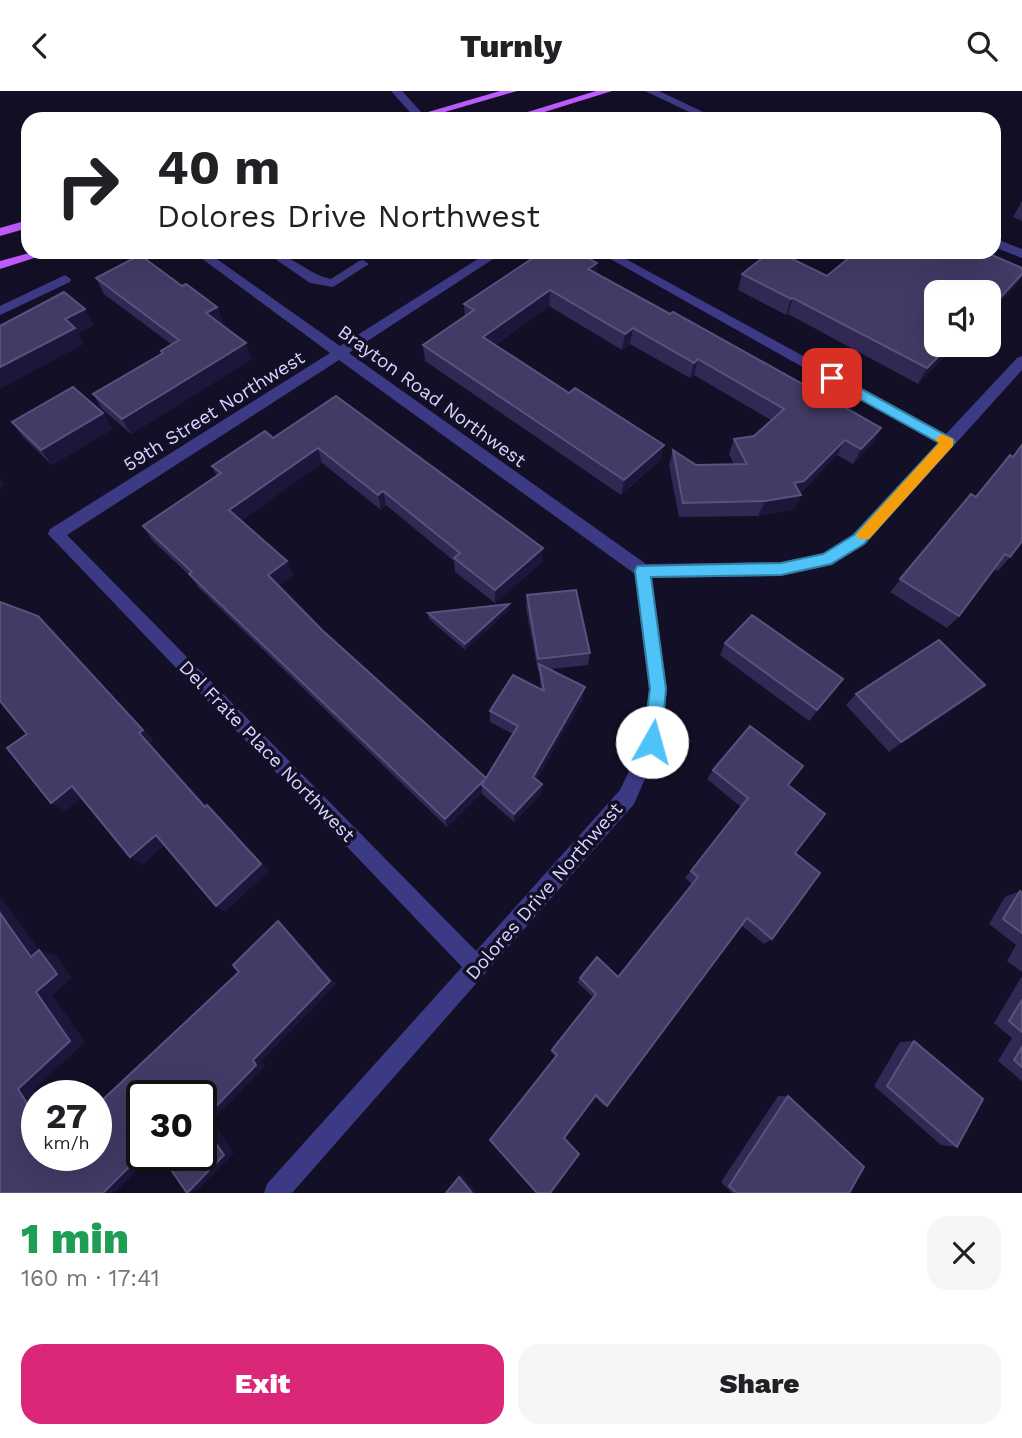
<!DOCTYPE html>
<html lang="en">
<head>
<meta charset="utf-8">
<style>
	:root { --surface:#fff; --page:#f6f6f6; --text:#202124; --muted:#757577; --accent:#db2777 }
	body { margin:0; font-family:"Work Sans",sans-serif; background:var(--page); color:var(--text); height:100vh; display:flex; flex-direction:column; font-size:26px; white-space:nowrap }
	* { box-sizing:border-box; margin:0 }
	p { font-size:23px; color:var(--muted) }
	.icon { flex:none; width:38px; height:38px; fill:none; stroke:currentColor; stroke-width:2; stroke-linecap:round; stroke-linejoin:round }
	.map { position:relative; height:1102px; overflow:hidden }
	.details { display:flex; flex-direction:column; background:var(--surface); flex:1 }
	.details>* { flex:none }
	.top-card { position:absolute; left:21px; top:21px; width:980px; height:147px; border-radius:21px; box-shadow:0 7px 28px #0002; background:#fff; color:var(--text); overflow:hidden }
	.fabs { position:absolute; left:924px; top:189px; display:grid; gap:14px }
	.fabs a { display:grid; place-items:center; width:77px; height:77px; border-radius:14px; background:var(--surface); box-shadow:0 7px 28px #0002; font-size:35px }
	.speed { position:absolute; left:21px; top:989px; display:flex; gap:14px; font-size:35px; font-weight:700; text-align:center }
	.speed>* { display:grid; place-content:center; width:91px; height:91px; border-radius:50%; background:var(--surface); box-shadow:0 7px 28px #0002; line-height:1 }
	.speed small { font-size:18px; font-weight:400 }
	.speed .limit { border:4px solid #111; border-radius:10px; background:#fff; color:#111 }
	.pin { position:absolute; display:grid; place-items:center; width:60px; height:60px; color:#fff; margin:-30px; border-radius:14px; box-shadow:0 4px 10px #0006 }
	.me { position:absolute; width:77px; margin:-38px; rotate:7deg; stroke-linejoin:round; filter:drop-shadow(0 0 5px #0008) }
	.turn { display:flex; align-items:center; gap:24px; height:147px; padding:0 21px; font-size:32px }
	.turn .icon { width:91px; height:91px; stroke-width:2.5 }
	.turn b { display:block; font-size:49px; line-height:60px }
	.round { display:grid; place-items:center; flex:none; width:74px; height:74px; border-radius:21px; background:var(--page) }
	.headline { display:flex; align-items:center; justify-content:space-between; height:119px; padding:0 21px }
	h1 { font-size:42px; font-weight:800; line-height:52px; color:#1e9e55 }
	.button { display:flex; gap:14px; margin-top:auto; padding:14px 21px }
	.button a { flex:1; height:80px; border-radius:21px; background:var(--accent); color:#fff; font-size:28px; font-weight:800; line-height:80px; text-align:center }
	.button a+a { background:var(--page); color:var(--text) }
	header { display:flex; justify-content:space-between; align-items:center; height:91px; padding:0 21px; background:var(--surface); font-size:32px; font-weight:800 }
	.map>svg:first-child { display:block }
</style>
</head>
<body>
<header><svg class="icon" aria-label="back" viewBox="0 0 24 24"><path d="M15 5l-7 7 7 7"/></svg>Turnly<svg class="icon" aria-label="search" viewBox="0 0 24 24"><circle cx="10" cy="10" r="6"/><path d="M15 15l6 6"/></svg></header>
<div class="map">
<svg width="1022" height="1102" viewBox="0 0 1022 1102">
	<rect width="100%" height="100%" fill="#130f26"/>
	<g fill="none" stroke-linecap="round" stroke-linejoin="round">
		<g fill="#3d3a85" fill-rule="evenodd">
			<polygon points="391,0 402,0 423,23 423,27 415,27"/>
			<path d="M 265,161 C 291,161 306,183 331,188 L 359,170 L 363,169 L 369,173 L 333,196 L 310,192 Z"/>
		</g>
		<g fill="#3d3a85" fill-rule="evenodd">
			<path d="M 193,161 L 207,161 L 340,255 L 489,161 L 504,161 L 349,262 L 646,473 L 781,471 L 822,463 L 853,443 L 938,352 L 598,161 L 613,161 L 946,343 L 1017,267 L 1022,265 L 1022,279 L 865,453 L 832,474 L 781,485 L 652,487 L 667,598 L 661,651 L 634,713 L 292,1102 L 264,1102 L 267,1093 L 462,876 L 48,443 L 50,438 L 330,262 ZM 339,269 L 635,483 L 649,598 L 643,651 L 620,699 L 476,860 L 67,444 Z"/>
			<polygon points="65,184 71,188 70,191 0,224 0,215"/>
		</g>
		<g fill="#3d3a85" fill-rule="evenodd">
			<polygon points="645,0 659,0 718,28 704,28"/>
			<polygon points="994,147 1022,158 1022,167 994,156"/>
		</g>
		<g fill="#c25bff" fill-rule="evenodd">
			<polygon points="500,0 517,0 421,28 404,28"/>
			<polygon points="596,0 612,0 522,28 505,28"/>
			<polygon points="28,129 28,137 0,145 0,137"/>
			<polygon points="33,161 53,161 0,178 0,170"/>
		</g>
	</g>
	<g fill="#312854">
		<polygon points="1022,110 1022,130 1013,126"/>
		<polygon points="560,165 597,172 596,182 670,223 808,296 851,304 845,317 881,337 873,352 853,373 837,364 800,402 801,404 794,418 758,425 679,426 669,374 673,359 696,374 734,373 729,363 734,348 754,345 771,329 694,284 690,287 630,253 622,259 549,215 495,254 569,302 664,354 660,369 621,404 425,270 423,254 465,226 464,213"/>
		<polygon points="1022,177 1022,185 1015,195 989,224 989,201 936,254 962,254 958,258 954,256 918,293 788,223 786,224 738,199 742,183 827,185"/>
		<polygon points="96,187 182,195 217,216 223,232 221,233 252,268 131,343 102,318 93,303 162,262 161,260 171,253 104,203"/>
		<polygon points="336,305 542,471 495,512 455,481 454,470 386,414 381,419 322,372 241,430 293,484 278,495 322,539 486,687 513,643 490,631 490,620 541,598 539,580 538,580 526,517 527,504 590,562 588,574 551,578 583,607 536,689 541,703 514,731 482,703 482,701 447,736 198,496 191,486 152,449 143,435 217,385 212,375 273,347"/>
		<polygon points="103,322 112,338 52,374 23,346 12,331"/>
		<polygon points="971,403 1010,466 998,480 994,478 959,525 947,537 890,501"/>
		<polygon points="509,519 465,559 429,528 428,522"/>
		<polygon points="725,552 843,588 809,630 720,564"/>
		<polygon points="856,603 972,605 889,661 846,614"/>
		<polygon points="713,679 788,694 795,762 772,848 764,853 741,834 607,1015 603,1014 595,1006 490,1049 556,966 550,960 593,906 577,891 580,887 618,886 692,793 685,787 741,716 707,688"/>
		<polygon points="1020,800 1022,802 1022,881 1007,870 1016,854 989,833 1005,806"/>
		<polygon points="1022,885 1022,990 998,970 1012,947 994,932"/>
		<polygon points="914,950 957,1056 941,1054 874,995 900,951"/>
		<polygon points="778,1005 788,1005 849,1102 732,1102 721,1091"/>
	</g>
	<g fill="#1d163a">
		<polygon points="597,172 595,188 588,178"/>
		<polygon points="1022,183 1015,195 989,224 989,219"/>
		<polygon points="550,199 549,215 483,262 483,246"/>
		<polygon points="793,207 788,223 786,224 791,208"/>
		<polygon points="217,216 223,232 212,238 206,222"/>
		<polygon points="85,218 94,234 78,242 84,253 0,298 0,276 65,228"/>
		<polygon points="633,237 630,253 622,259 625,243"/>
		<polygon points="246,252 252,268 131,343 122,328"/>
		<polygon points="950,254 955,254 918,293 927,277"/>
		<polygon points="698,268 694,284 690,287 694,272"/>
		<polygon points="851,304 844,319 841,314"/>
		<polygon points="103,322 112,338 52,374 41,359"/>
		<polygon points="881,337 873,352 853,373 861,358"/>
		<polygon points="845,349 837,364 797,404 801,404 794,418 758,425 765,410"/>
		<polygon points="664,354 660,369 621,404 624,389"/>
		<polygon points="318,357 322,372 236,434 229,419"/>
		<polygon points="0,388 5,394 0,398"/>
		<polygon points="383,400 386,414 381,419 378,404"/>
		<polygon points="543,457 542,471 495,512 495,499"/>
		<polygon points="287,470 293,484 275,498 268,484"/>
		<polygon points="509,513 509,519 465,559 465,553"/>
		<polygon points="38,525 154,649 150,652 214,725 205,716 139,642"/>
		<polygon points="985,594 972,605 889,661 901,651"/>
		<polygon points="585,596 583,607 533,695 533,686"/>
		<polygon points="485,688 482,694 482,701 447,736 445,728"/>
		<polygon points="542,693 541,703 514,731 514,723"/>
		<polygon points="72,695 86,704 65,720 51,712"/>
		<polygon points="207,714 217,723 269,780 225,821 216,815"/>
		<polygon points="156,744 167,752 142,774 130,766"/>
		<polygon points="0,805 47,870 31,866 0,822"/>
		<polygon points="278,830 285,836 336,893 262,970 265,975 212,1030 234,1062 199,1098 187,1102 201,1031 253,969"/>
		<polygon points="39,859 55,864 72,887 52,904 85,951 35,998 39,1004 37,1004 37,1028 18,998"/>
		<polygon points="142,1063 142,1064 152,1064 115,1102 103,1102"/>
		<polygon points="461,1083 477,1102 472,1102 459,1086"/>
	</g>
	<g fill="#433a66" stroke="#5a527e" stroke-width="2">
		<polygon points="542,161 553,161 560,165 565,161 577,161 597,172 588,178 670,223 673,221 808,296 819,286 851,304 841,314 881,337 861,358 845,349 804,390 794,392 801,404 765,410 683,412 673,359 696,374 747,373 734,348 754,345 784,318 698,268 694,272 633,237 625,243 550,199 483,246 569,302 575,297 664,354 624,389 423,254 474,219 464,213"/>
		<polygon points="770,161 778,161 827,185 856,161 985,161 1022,177 1022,183 989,219 989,201 936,201 936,254 950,254 927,277 793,207 791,208 742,183"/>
		<polygon points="140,164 182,195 186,193 217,216 206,222 246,252 122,328 93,303 163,262 161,260 179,249 96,187"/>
		<polygon points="64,201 85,218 65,228 75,237 0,276 0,235"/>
		<polygon points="73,296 103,322 41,359 12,331"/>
		<polygon points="336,305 543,457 495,499 454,467 460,462 383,400 378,404 318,357 229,419 287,470 268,484 322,539 486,687 518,635 490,620 513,584 544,600 539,573 585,596 533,686 542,693 514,723 482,694 485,688 445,728 189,483 192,481 143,435 221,382 212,375 265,340 273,347"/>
		<polygon points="1022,354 1022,450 1010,466 1005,463 959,525 900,488 971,403 976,406 1010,364 1013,366"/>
		<polygon points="576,499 590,562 538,568 527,504"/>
		<polygon points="0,511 38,525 143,639 139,642 205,716 207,714 261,773 216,815 156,744 130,766 72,695 51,712 7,657 27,643 0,610"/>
		<polygon points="509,513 465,553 428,522"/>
		<polygon points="752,524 843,588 817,619 725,552"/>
		<polygon points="939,549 985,594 901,651 856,603"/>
		<polygon points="750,635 803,675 788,694 825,723 795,762 820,782 772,848 747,827 607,1015 596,1004 564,1047 579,1063 550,1102 537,1102 490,1049 557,964 552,959 596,903 580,887 597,866 618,886 698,786 691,780 748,707 713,679"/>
		<polygon points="1020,800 1022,802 1022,842 1003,828"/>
		<polygon points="0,822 31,866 39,859 57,883 36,901 70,950 18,998 37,1028 37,1064 96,1064 96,1015 239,881 233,874 278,830 330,890 253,969 256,974 201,1031 201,1004 142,1004 142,1063 103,1102 0,1102"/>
		<polygon points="1022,909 1022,941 1009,930"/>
		<polygon points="914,950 983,1008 957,1056 887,995"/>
		<polygon points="1022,956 1022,976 1014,969"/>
		<polygon points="788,1005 864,1076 849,1102 737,1102 729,1095"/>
		<polygon points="201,1032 224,1064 187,1102 161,1064 201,1064"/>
		<polygon points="459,1086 472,1102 446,1102"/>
	</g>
	<polygon fill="#4fc3f7" stroke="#337fa1" stroke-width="2" points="832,282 953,348 955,351 864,453 831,473 781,484 651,486 666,598 661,651 658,657 652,659 646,657 643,651 650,598 635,480 637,475 781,472 823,463 854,444 939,352 827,290 827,284"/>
	<polygon fill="#f59e0b" points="942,343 953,348 953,355 869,448 859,448 856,444 859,440 939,352 935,348"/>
	<g text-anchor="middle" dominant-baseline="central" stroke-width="7" stroke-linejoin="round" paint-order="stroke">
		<g font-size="19" fill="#d9d4ff" stroke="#130f26">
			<text transform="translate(432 305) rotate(36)">Brayton Road Northwest</text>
			<text transform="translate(214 320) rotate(-32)">59th Street Northwest</text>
			<text transform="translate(267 660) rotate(46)">Del Frate Place Northwest</text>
			<text transform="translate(544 800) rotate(-49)">Dolores Drive Northwest</text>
		</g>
	</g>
</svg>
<div class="fabs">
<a><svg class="icon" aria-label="sound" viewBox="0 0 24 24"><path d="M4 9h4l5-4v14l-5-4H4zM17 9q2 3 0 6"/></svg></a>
</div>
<div class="speed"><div>27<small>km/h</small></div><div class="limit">30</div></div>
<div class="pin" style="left:832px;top:287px;background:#d93025"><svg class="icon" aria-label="arrive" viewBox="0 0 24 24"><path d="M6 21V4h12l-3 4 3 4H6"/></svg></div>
<svg class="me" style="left:652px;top:651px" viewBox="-20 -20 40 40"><circle r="19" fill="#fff"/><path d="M0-13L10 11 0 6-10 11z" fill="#4fc3f7"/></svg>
<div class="top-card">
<div class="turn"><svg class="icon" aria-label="right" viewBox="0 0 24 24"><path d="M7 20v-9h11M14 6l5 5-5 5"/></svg><div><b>40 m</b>Dolores Drive Northwest</div></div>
</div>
</div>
<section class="details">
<div class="headline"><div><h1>1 min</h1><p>160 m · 17:41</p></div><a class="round"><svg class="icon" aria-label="close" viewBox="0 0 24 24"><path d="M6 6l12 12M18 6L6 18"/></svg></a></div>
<div class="button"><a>Exit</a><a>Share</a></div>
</section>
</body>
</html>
